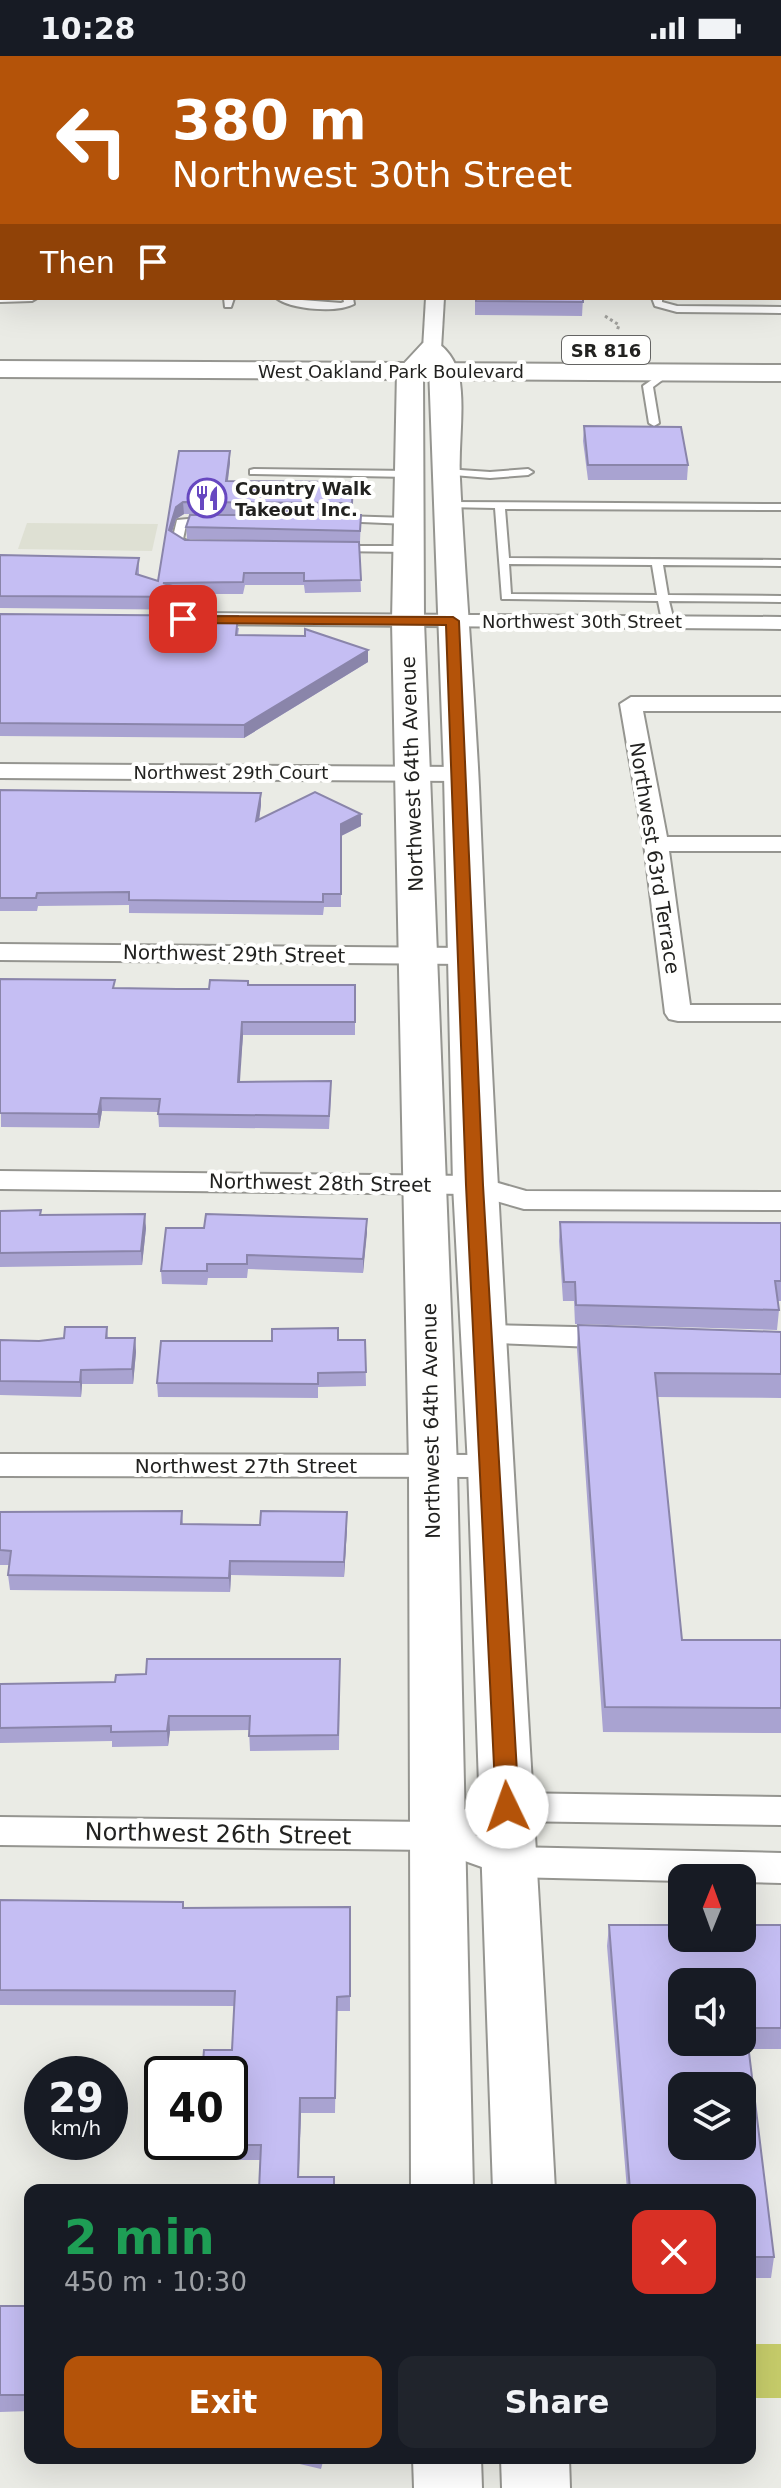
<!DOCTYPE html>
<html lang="en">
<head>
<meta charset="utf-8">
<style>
	:root { --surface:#171b24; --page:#20242c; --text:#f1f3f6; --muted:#9ea1a6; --accent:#b45309 }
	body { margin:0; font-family:"DejaVu Sans",sans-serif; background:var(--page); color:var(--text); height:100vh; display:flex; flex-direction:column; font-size:30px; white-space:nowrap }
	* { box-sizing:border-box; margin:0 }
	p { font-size:26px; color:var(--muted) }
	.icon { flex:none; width:44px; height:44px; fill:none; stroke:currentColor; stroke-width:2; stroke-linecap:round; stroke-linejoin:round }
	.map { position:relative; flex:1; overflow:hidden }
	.drawer { position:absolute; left:24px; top:2128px; width:732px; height:280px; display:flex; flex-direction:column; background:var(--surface); border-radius:16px; box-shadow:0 8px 32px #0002 }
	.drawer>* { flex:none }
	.hud { position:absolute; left:0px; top:0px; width:782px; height:244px; box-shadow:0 8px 32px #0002; background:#b45309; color:#fff; overflow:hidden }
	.needle { width:52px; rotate:1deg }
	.controls { position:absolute; left:668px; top:1808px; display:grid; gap:16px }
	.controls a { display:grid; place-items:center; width:88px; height:88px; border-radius:16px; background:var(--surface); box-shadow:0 8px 32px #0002; font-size:40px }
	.speed { position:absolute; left:24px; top:2000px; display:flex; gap:16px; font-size:40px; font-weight:700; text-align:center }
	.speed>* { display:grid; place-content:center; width:104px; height:104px; border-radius:50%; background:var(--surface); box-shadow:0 8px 32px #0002; line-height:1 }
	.speed small { font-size:20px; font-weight:400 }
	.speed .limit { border:4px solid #111; border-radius:12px; background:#fff; color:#111 }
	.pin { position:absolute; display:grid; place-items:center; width:68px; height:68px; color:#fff; margin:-34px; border-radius:16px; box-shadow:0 4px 12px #0006 }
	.me { position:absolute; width:88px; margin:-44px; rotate:357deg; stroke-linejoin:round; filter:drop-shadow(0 0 6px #0008) }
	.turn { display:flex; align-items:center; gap:28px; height:168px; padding:0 40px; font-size:36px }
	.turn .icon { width:104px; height:104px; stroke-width:2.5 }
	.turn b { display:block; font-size:56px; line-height:68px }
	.then { display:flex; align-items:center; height:76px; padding:0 40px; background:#0003; gap:16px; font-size:30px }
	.round { display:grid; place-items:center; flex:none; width:84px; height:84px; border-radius:16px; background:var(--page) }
	.headline { display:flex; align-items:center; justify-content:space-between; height:136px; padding:0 40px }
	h1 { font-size:48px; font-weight:800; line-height:60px; color:#1e9e55 }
	.button { display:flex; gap:16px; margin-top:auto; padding:16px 40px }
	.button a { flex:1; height:92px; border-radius:16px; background:var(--accent); color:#fff; font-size:32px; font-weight:800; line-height:92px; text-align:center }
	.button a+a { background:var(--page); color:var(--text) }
	.status { display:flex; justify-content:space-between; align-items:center; height:56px; padding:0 40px; background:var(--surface); direction:ltr }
	.status svg { height:22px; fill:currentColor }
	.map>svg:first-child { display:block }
</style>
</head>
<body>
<div class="status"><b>10:28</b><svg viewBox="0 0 49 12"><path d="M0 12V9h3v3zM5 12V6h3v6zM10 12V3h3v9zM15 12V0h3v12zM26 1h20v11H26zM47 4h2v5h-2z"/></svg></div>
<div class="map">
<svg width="781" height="2432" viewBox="0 0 781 2432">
	<rect width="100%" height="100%" fill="#eaebe5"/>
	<polygon fill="#dee0d3" points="27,467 158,468 152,495 18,493"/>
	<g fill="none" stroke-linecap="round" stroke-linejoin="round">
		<rect fill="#c6cc6a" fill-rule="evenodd" x="750" y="2288" width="31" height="54"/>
		<defs>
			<g id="lane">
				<polygon points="780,189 781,190 781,198 780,197"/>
				<rect x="0" y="216" width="2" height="6"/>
				<polygon points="0,240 2,242 37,242 32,245 0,246"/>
				<polygon points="224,242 234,242 231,251 225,251"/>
				<path d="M 276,242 L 341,247 L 344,246 L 343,242 L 353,242 L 354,248 C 337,257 292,254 276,242 Z"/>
				<polygon points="652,242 662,242 662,246 677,250 781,251 781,257 677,256 655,250"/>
				<polygon points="666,314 671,317 669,319 653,331 659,367 654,370 649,367 643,330"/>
				<polygon points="254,413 409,415 414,418 409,421 250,418 250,414"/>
				<polygon points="445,413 490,416 528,413 533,416 528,419 490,422 441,418 440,416"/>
				<path d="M 448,446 L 781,448 L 781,454 L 505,453 L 509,502 L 781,504 L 781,510 L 663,509 L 668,539 L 781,540 L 781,546 L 669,545 L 674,565 L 668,568 L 662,565 L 658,545 L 502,543 L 495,452 L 444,451 L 443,449 ZM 509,508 L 652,509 L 657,539 L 511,538 Z"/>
				<polygon points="342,460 408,462 413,465 408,468 338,465 338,461"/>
				<polygon points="210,461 215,464 214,466 186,469 183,483 195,488 195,492 187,492 172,485 177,464"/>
				<polygon points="338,490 408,490 413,493 408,496 334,495 333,493"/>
			</g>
			<g id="street">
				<rect x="780" y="182" width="1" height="10"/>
				<polygon points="426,242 444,242 441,293 432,298 423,293"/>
				<polygon points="198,557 781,561 781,573 190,568 187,563"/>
				<polygon points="631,641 781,641 781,655 643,655 667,781 781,781 781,795 669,795 690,949 781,949 781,965 678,965 669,963 665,957 644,788 620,648"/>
				<polygon points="0,708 461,711 473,718 461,725 0,722"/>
				<polygon points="0,888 467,892 480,900 467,908 0,904"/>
				<polygon points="0,1115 474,1120 526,1135 781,1136 781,1154 524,1153 472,1138 0,1133"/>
				<polygon points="484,1269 618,1272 629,1275 633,1282 629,1289 618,1292 473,1286 469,1279 473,1272"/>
				<polygon points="0,1398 492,1399 504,1402 508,1410 504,1418 492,1421 0,1420"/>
				<polygon points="507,1737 781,1741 781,1769 510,1765 475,1779 511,1791 781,1797 781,1827 742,1826 742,1822 682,1825 510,1821 434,1794 0,1789 0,1761 432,1766"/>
			</g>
			<g id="secondary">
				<path d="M 432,285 C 446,289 456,306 459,320 C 465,353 458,390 460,423 C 465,526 474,628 479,731 C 498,1199 530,1666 555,2134 L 493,2134 L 468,1410 L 453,1129 L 444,718 L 429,311 L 423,317 L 424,565 L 457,1411 L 473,2134 L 411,2134 L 409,1411 L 392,565 L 397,315 L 423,287 Z"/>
				<polygon points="413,2402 481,2402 482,2432 414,2432"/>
				<polygon points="501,2402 569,2402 570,2432 502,2432"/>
			</g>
			<polygon id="primary" points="0,305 781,309 781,325 0,321"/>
		</defs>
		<use href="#lane" stroke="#959590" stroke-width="4"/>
		<use href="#street" stroke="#959590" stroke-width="4"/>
		<use href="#secondary" stroke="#959590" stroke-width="4"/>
		<use href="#primary" stroke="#959590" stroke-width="4"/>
		<polyline stroke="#a0a09c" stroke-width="3" stroke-dasharray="3 3" stroke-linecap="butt" points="605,260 619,269 617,275"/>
		<use href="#lane" fill="#fff" fill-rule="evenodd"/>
		<use href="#street" fill="#fff" fill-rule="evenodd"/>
		<use href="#secondary" fill="#fff" fill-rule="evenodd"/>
		<use href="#primary" fill="#fff" fill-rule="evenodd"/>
	</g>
	<g fill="#a9a3d1">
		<polygon points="0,0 136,0 135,2 2,2 2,45 0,44"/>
		<polygon points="475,242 583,242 582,260 475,259"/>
		<polygon points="584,370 688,409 687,424 588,424 583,385"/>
		<polygon points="179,395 230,395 230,406 228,425 353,426 352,459 184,458 176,463 172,476 185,484 359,486 361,536 305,537 304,529 245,529 243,538 198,538 208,541 208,554 0,552 0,499 139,502 139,519 158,525"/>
		<polygon points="361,459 360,486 187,483 186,471"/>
		<polygon points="0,558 239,572 238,579 305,580 368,594 368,606 244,682 0,680"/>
		<polygon points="0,734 261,737 261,749 259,764 361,770 341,780 341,851 324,851 323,859 129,857 129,849 38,850 37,855 0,855"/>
		<polygon points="0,923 115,932 209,933 248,929 355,929 355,979 243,979 239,1026 331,1039 329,1073 159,1071 158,1056 102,1055 99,1072 1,1071"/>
		<polygon points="41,1154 41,1159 146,1172 142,1209 0,1211 0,1155"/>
		<polygon points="367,1163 363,1217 248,1213 247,1222 208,1222 207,1229 162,1228 161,1215 204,1172"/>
		<polygon points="560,1166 781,1167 781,1245 778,1245 779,1254 777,1274 575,1268 574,1245 563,1245 559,1185"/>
		<polygon points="578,1269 781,1276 781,1342 657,1341 682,1584 781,1584 781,1677 603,1676 577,1293"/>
		<polygon points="107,1271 108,1282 135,1282 136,1296 133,1328 82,1328 81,1341 0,1339 0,1284 39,1285 64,1282"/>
		<polygon points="365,1284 366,1330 318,1331 318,1342 158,1341 157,1327 272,1285"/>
		<polygon points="182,1455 183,1468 347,1471 344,1521 231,1519 230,1536 10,1534 8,1519 9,1509 0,1509 0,1456"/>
		<polygon points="340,1603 339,1694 250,1695 249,1674 170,1675 168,1690 112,1691 112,1685 0,1687 0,1628 115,1626 146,1618"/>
		<polygon points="0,1844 183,1846 184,1852 350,1851 350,1955 337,1955 335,2057 301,2057 299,2121 259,2134 260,2104 199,2104 198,2086 232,1994 234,1950 0,1949"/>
		<polygon points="609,1869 781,1869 781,1993 748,1993 774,2201 771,2222 750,2222 750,2134 627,2134 607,1890"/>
		<polygon points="0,2250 30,2250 30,2355 0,2356"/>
		<polygon points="274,2402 324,2402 321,2413"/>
	</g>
	<g fill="#8a85aa">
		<polygon points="333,0 347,0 345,2 330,2"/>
		<polygon points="230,395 230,406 226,437 226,425"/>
		<polygon points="183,446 184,458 176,463 169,486 169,474 176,451"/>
		<polygon points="368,594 368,606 244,682 244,669"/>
		<polygon points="261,737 261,749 257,778 256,765"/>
		<polygon points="361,758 361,770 341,780 341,851 341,768"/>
		<polygon points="242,966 243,979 239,1040 238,1026"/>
		<polygon points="101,1042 102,1055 99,1072 98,1058"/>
		<polygon points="145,1158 146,1172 142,1209 141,1195"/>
		<polygon points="367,1163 367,1177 363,1217 363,1203"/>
		<polygon points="135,1282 136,1296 133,1328 132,1313"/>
		<polygon points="81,1314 82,1328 81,1341 80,1326"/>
		<polygon points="347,1456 347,1471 344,1521 344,1506"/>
		<polygon points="230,1505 231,1519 230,1536 229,1522"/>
		<polygon points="169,1660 170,1675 168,1690 167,1675"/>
		<polygon points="300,2042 301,2057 298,2134 298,2121"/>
	</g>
	<g fill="#c5bef3" stroke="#8a85aa" stroke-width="2" fill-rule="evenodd">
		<polygon points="0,0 131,0 130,2 3,2 0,1"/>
		<polygon points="155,0 333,0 330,2 152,2"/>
		<polygon points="657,0 781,0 781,42 780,2 658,2"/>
		<rect x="0" y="9" width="2" height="24"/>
		<polygon points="476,242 583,242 583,246 476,245"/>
		<polygon points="584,370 681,371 688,409 588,409"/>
		<polygon points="179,395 230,395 226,425 353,426 352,447 183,446 176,451 169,474 185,484 359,486 361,524 304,525 304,517 244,517 243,526 163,527 208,541 0,540 0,499 139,502 136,518 158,525"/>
		<polygon points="190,459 361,459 360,475 186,471"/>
		<polygon points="0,558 238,560 236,579 305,580 305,573 368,594 244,669 0,667"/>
		<polygon points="0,734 261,737 256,765 315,736 361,758 341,768 341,838 323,838 323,846 129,844 129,836 37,837 36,842 0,842"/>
		<polygon points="0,923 115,924 113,932 177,933 209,933 210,924 248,925 248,929 355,929 355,966 242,966 238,1026 331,1025 329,1060 158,1058 160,1043 101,1042 98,1058 0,1057"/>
		<polygon points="41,1154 40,1159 145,1158 141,1195 0,1197 0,1155"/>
		<polygon points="206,1158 367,1163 363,1203 247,1199 247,1208 207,1208 207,1215 161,1215 166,1172 204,1172"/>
		<polygon points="560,1166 781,1167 781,1225 775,1225 779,1254 576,1249 575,1226 564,1226"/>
		<polygon points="578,1269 781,1276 781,1318 655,1317 682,1584 781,1584 781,1652 605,1651"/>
		<polygon points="65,1271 107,1271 106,1282 135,1282 132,1313 81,1314 80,1326 0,1325 0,1284 39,1285 64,1282"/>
		<polygon points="338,1272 338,1284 365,1284 366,1316 318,1317 318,1328 157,1327 161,1285 272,1285 272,1273"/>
		<polygon points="182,1455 181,1468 260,1469 261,1455 347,1456 344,1506 230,1505 229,1522 8,1519 11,1495 0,1494 0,1456"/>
		<polygon points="147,1603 340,1603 338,1679 249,1680 250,1660 169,1660 167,1675 111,1676 111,1670 0,1672 0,1628 115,1626 116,1619 146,1618"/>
		<polygon points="0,1844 183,1846 183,1852 350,1851 350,1940 337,1941 335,2042 300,2042 298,2121 334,2121 334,2134 259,2134 261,2089 198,2089 198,2086 230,2086 230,2018 202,2018 204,1994 232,1994 235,1935 0,1934"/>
		<path d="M 609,1869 L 682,1869 L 682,1882 L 742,1882 L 742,1869 L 781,1869 L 781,1972 L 746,1972 L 774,2201 L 750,2201 L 750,2134 L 630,2134 ZM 682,1926 L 742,1926 L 742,1986 L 682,1986 ZM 682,2030 L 742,2030 L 742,2090 L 682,2090 Z"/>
		<rect x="0" y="2250" width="30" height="89"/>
	</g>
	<polygon fill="#b45309" stroke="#753606" stroke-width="2" points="178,560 453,561 459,565 483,1129 519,1751 515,1757 499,1757 496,1751 466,1129 446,569 183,567 176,563"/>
	<defs>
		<symbol id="restaurant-ring" viewBox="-11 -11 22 22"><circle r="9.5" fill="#fffffe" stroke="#6748c0" stroke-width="1.5"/><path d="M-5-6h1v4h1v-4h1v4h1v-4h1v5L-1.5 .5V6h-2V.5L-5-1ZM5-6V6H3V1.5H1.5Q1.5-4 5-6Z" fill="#6748c0"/></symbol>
	</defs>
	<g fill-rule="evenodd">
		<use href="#restaurant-ring" x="185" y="420" width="44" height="44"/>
	</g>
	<g text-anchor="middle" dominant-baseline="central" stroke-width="8" stroke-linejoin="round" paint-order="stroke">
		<rect fill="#fffffe" stroke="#646463" stroke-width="2" x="562" y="280" width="88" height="28" rx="6"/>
		<g font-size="18" font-weight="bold" fill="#222220">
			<text x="606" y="294">SR 816</text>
		</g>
		<g font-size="18" fill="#222220" stroke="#fffffe">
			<text x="391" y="315">West Oakland Park Boulevard</text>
			<text x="582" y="565">Northwest 30th Street</text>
			<text x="231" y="716">Northwest 29th Court</text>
		</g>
		<g font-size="18" font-weight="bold" fill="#222220" stroke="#fffffe" text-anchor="start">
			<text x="235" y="432">Country Walk<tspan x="235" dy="21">Takeout Inc.</tspan></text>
		</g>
		<g font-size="20" fill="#222220" stroke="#fffffe">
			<text transform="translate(412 718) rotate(-92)">Northwest 64th Avenue</text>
			<text transform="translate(655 802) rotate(81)">Northwest 63rd Terrace</text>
			<text transform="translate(234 898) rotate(1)">Northwest 29th Street</text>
			<text transform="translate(320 1127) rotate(1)">Northwest 28th Street</text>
			<text transform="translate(431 1365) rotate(-91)">Northwest 64th Avenue</text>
			<text x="246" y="1410">Northwest 27th Street</text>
		</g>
		<g font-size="24" fill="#222220" stroke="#fffffe">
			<text transform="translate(218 1778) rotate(1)">Northwest 26th Street</text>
		</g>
	</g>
</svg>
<div class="controls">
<a><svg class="needle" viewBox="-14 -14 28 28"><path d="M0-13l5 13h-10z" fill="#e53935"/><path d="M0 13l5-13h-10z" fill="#9ea1a6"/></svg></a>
<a><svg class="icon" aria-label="sound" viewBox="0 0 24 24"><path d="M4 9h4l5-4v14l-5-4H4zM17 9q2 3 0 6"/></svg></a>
<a><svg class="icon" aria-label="layers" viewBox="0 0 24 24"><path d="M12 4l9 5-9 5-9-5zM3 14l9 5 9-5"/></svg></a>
</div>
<div class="speed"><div>29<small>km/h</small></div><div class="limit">40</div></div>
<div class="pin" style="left:183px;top:563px;background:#d93025"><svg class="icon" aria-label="arrive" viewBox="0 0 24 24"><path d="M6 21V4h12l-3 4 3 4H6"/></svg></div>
<svg class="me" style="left:507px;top:1751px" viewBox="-20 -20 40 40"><circle r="19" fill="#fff"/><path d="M0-13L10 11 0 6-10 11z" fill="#b45309"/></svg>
<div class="hud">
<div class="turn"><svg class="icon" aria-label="left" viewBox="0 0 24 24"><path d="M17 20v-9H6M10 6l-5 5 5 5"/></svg><div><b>380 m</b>Northwest 30th Street</div></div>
<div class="then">Then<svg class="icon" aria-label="arrive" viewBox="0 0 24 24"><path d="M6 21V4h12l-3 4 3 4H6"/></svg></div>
</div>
<section class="drawer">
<div class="headline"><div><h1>2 min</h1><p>450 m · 10:30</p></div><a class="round" style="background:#d93025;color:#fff"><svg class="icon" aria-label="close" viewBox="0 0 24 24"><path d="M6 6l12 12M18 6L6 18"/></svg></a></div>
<div class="button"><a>Exit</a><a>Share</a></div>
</section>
</div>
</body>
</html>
